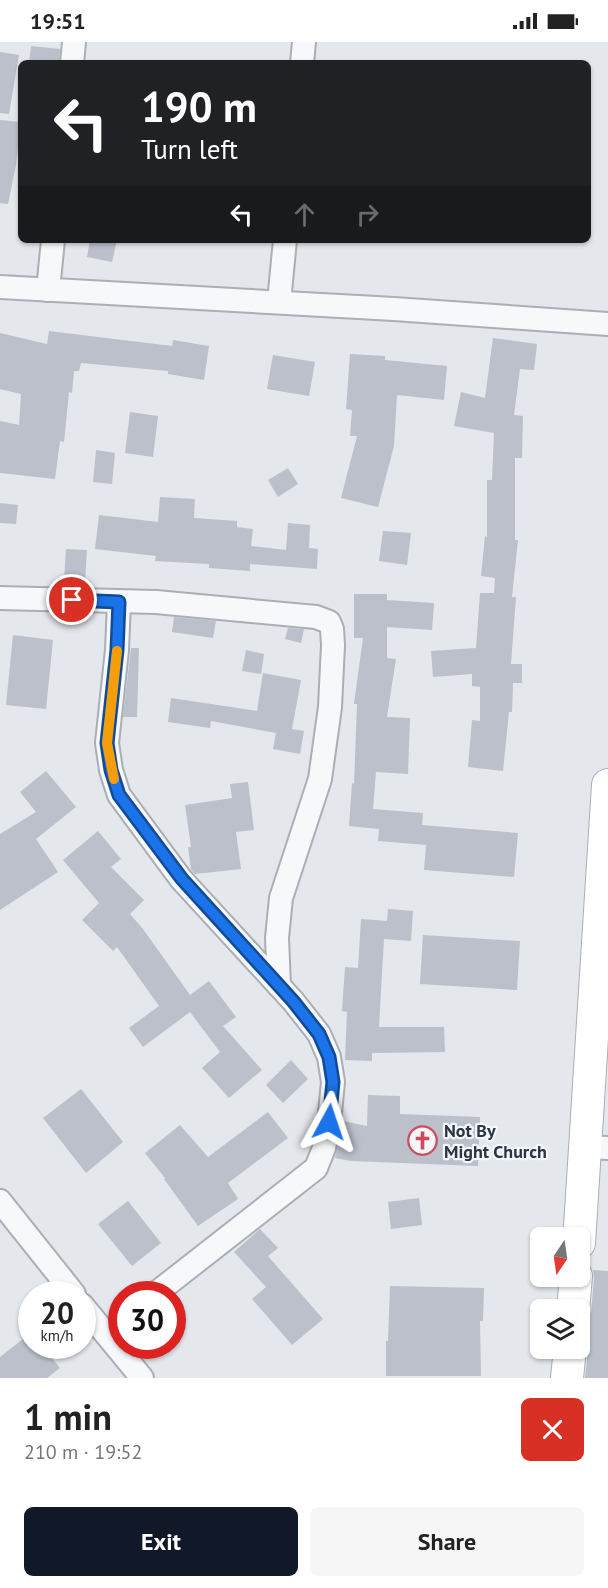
<!DOCTYPE html>
<html lang="en">
<head>
<meta charset="utf-8">
<style>
	:root { --surface:#fff; --page:#f6f6f6; --text:#222; --muted:#767676; --accent:#111827 }
	body { margin:0; font-family:"PT Sans",sans-serif; background:var(--page); color:var(--text); height:100vh; display:flex; flex-direction:column; font-size:22px; white-space:nowrap }
	* { box-sizing:border-box; margin:0 }
	p { font-size:20px; color:var(--muted) }
	.icon { flex:none; width:33px; height:33px; fill:none; stroke:currentColor; stroke-width:2; stroke-linecap:round; stroke-linejoin:round }
	.map { position:relative; height:1336px; overflow:hidden }
	.details { display:flex; flex-direction:column; background:var(--surface); flex:1 }
	.details>* { flex:none }
	.hud { position:absolute; left:18px; top:18px; width:573px; height:183px; border-radius:9px; box-shadow:0 2px 4px #0004; background:#202124; color:#fff; overflow:hidden }
	.needle { width:39px; rotate:193deg }
	.tools { position:absolute; left:530px; top:1185px; display:grid; gap:12px }
	.tools a { display:grid; place-items:center; width:60px; height:60px; border-radius:9px; background:var(--surface); box-shadow:0 2px 4px #0004; font-size:30px }
	.speed { position:absolute; left:18px; top:1239px; display:flex; gap:12px; font-size:30px; font-weight:700; text-align:center }
	.speed>* { display:grid; place-content:center; width:78px; height:78px; border-radius:50%; background:var(--surface); box-shadow:0 2px 4px #0004; line-height:1 }
	.speed small { font-size:15px; font-weight:400 }
	.speed .limit { border:9px solid #d22; background:#fff; color:#111 }
	.pin { position:absolute; display:grid; place-items:center; width:51px; height:51px; color:#fff; margin:-26px; border:3px solid #fff; border-radius:50%; box-shadow:0 2px 6px #0007 }
	.me { position:absolute; width:66px; margin:-33px; rotate:5deg; stroke-linejoin:round; filter:drop-shadow(0 0 4px #0008) }
	.turn { display:flex; align-items:center; gap:21px; height:126px; padding:0 24px; font-size:27px }
	.turn .icon { width:78px; height:78px; stroke-width:2.5 }
	.turn b { display:block; font-size:42px; line-height:51px }
	.lanes { display:flex; align-items:center; height:57px; padding:0 24px; background:#0003; justify-content:center; gap:30px; direction:ltr }
	.lanes .off { opacity:.35 }
	.round { display:grid; place-items:center; flex:none; width:63px; height:63px; border-radius:9px; background:var(--page) }
	.headline { display:flex; align-items:center; justify-content:space-between; height:102px; padding:0 24px }
	h1 { font-size:36px; font-weight:800; line-height:45px }
	.primary-button { display:flex; gap:12px; margin-top:auto; padding:12px 24px }
	.primary-button a { flex:1; height:69px; border-radius:9px; background:var(--accent); color:#fff; font-size:24px; font-weight:800; line-height:69px; text-align:center }
	.primary-button a+a { background:var(--page); color:var(--text) }
	.status { display:flex; justify-content:space-between; align-items:center; height:42px; padding:0 30px; background:var(--surface); direction:ltr }
	.status svg { height:16px; fill:currentColor }
	.map>svg:first-child { display:block }
</style>
</head>
<body>
<div class="status"><b>19:51</b><svg viewBox="0 0 49 12"><path d="M0 12V9h3v3zM5 12V6h3v6zM10 12V3h3v9zM15 12V0h3v12zM26 1h20v11H26zM47 4h2v5h-2z"/></svg></div>
<div class="map">
<svg width="608" height="1336" viewBox="0 0 608 1336">
	<rect width="100%" height="100%" fill="#e4e7ec"/>
	<g fill="#bbc0ca">
		<polygon points="31,4 60,7 59,21 29,21"/>
		<polygon points="0,10 19,13 9,72 0,71"/>
		<polygon points="0,78 21,80 16,123 8,162 0,161"/>
		<polygon points="90,198 117,198 112,220 87,215"/>
		<polygon points="49,289 172,304 173,298 209,304 204,338 168,332 168,329 81,321 79,329 74,329 72,351 69,350 64,400 60,399 55,437 0,431 0,379 19,383 21,352 0,347 0,291 47,302"/>
		<polygon points="493,296 537,302 534,328 520,327 514,373 523,374 522,416 515,416 515,498 518,498 512,555 516,555 511,622 522,622 522,641 513,641 512,670 509,670 503,729 468,725 472,678 480,679 480,645 472,644 472,632 433,635 431,609 476,606 480,551 494,551 495,536 481,534 485,494 487,495 487,438 492,438 494,391 454,384 461,350 485,356"/>
		<polygon points="350,312 385,314 385,318 447,324 444,358 397,353 394,404 378,465 341,456 357,394 350,394 352,368 346,367"/>
		<polygon points="273,313 315,320 309,354 267,347"/>
		<polygon points="130,370 158,374 153,415 125,411"/>
		<polygon points="96,408 115,411 112,442 93,440"/>
		<polygon points="288,426 298,442 278,455 268,438"/>
		<polygon points="160,455 195,457 194,476 237,479 237,485 253,487 251,504 286,508 288,481 310,483 309,506 318,507 317,527 250,522 250,529 209,526 209,522 155,519 156,514 95,507 99,473 158,480"/>
		<polygon points="0,461 18,463 16,482 0,481"/>
		<polygon points="383,489 411,491 407,523 379,519"/>
		<polygon points="66,507 87,508 85,541 64,539"/>
		<polygon points="354,552 387,552 387,558 434,561 432,588 387,585 387,616 396,617 387,675 410,676 408,732 376,730 373,767 423,771 422,783 518,791 514,835 424,828 426,803 378,799 379,787 349,784 352,741 354,742 357,662 354,662 363,596 354,596"/>
		<polygon points="174,575 216,579 213,596 172,590"/>
		<polygon points="288,586 304,587 301,601 285,597"/>
		<polygon points="13,593 53,598 46,667 6,663"/>
		<polygon points="131,606 139,606 137,675 123,675"/>
		<polygon points="246,608 264,612 261,632 242,629"/>
		<polygon points="263,631 301,638 292,687 304,689 300,712 273,707 276,691 211,679 210,686 168,680 171,656 257,669"/>
		<polygon points="46,729 76,765 36,797 58,830 0,868 0,792 36,770 20,750"/>
		<polygon points="248,740 254,788 236,790 241,827 195,832 191,828 188,805 191,805 185,763 232,756 230,742"/>
		<polygon points="98,789 121,817 111,825 144,858 130,872 143,887 190,953 209,939 236,975 223,984 262,1028 229,1056 202,1026 220,1010 190,970 143,1005 129,986 159,964 117,905 113,909 82,878 99,861 63,818"/>
		<polygon points="388,867 413,869 411,899 384,897 379,985 444,985 445,1010 372,1011 372,1019 345,1018 347,970 342,969 345,925 358,926 361,877 387,879"/>
		<polygon points="423,893 520,899 517,948 420,942"/>
		<polygon points="291,1018 308,1037 283,1061 266,1043"/>
		<polygon points="81,1047 123,1100 86,1131 43,1076"/>
		<polygon points="368,1053 400,1054 400,1072 480,1075 478,1124 351,1119 335,1116 343,1079 367,1084"/>
		<polygon points="268,1070 288,1096 228,1141 238,1157 198,1184 164,1137 165,1136 145,1111 180,1083 208,1115"/>
		<polygon points="419,1156 422,1183 391,1187 388,1160"/>
		<polygon points="128,1159 161,1201 132,1224 98,1182"/>
		<polygon points="260,1187 278,1206 268,1214 323,1277 292,1303 252,1257 266,1245 234,1210"/>
		<polygon points="593,1228 608,1229 608,1336 585,1336 588,1308 585,1297 586,1280 591,1270 594,1236"/>
		<polygon points="390,1244 484,1246 483,1279 480,1279 481,1334 386,1334 386,1299 388,1299"/>
		<polygon points="32,1290 32,1304 42,1304 60,1326 47,1336 0,1336 0,1315"/>
	</g>
	<g fill="none" stroke-linecap="round" stroke-linejoin="round">
		<defs>
			<g id="minor">
				<polyline points="72,21 74,0"/>
				<polyline points="302,21 304,0"/>
				<polyline points="0,245 394,267 608,282"/>
				<polyline points="48,248 53,198"/>
				<polyline points="279,260 285,198"/>
				<polyline points="0,556 156,560 316,575 329,580 332,587 333,603 330,665 320,737 281,856 277,896 279,944"/>
				<polyline points="119,560 117,608 107,701 111,728 119,753 181,837 293,959 319,992 329,1015 333,1040 329,1080 324,1106 316,1126 155,1252"/>
				<polyline points="584,1105 608,1106"/>
				<polyline points="0,1159 74,1252"/>
				<polyline points="82,1263 142,1336"/>
			</g>
			<g id="secondary">
				<polyline points="579,1201 608,743"/>
				<polyline points="573,1268 576,1234"/>
				<polyline points="567,1336 570,1306"/>
			</g>
		</defs>
		<use href="#minor" stroke="#a9aeb7" stroke-width="26"/>
		<use href="#secondary" stroke="#a9aeb7" stroke-width="34"/>
		<use href="#minor" stroke="#f7f8fa" stroke-width="22"/>
		<use href="#secondary" stroke="#fff" stroke-width="32"/>
	</g>
	<g fill="none" stroke-linecap="round" stroke-linejoin="round">
		<defs>
			<polyline id="route" points="72,558 119,560 117,608 107,701 111,728 119,753 182,837 293,959 319,992 329,1015 333,1040 329,1080"/>
		</defs>
		<use href="#route" stroke="#114b97" stroke-width="15"/>
		<use href="#route" stroke="#1a73e8" stroke-width="10"/>
		<polyline stroke="#f59e0b" stroke-width="10" points="114,737 107,701 117,609"/>
	</g>
	<defs>
		<symbol id="church-ring" viewBox="-11 -11 22 22"><circle r="9.5" fill="#f4f6f9" stroke="#d1495b" stroke-width="1.5"/><path d="M-1.2-6h2.4v3.5h3.3v2.4h-3.3V6h-2.4V-.1h-3.3v-2.4h3.3Z" fill="#d1495b"/></symbol>
	</defs>
	<g fill-rule="evenodd">
		<use href="#church-ring" x="406" y="1082" width="33" height="33"/>
	</g>
	<g text-anchor="middle" dominant-baseline="central" stroke-width="4.5" stroke-linejoin="round" paint-order="stroke">
		<g font-size="18" font-weight="bold" fill="#2b3445" stroke="#f4f6f9" text-anchor="start">
			<text x="444" y="1088">Not By<tspan x="444" dy="21">Might Church</tspan></text>
		</g>
	</g>
</svg>
<div class="tools">
<a><svg class="needle" viewBox="-14 -14 28 28"><path d="M0-13l5 13h-10z" fill="#e53935"/><path d="M0 13l5-13h-10z" fill="#767676"/></svg></a>
<a><svg class="icon" aria-label="layers" viewBox="0 0 24 24"><path d="M12 4l9 5-9 5-9-5zM3 14l9 5 9-5"/></svg></a>
</div>
<div class="speed"><div>20<small>km/h</small></div><div class="limit">30</div></div>
<div class="pin" style="left:72px;top:558px;background:#d93025"><svg class="icon" aria-label="arrive" viewBox="0 0 24 24"><path d="M6 21V4h12l-3 4 3 4H6"/></svg></div>
<svg class="me" style="left:329px;top:1080px" viewBox="-20 -20 40 40"><path d="M0-17L14 15 0 8-14 15z" fill="#1a73e8" stroke="#fff" stroke-width="4"/></svg>
<div class="hud">
<div class="turn"><svg class="icon" aria-label="left" viewBox="0 0 24 24"><path d="M17 20v-9H6M10 6l-5 5 5 5"/></svg><div><b>190 m</b>Turn left</div></div>
<div class="lanes"><svg class="icon" aria-label="left" viewBox="0 0 24 24"><path d="M17 20v-9H6M10 6l-5 5 5 5"/></svg><svg class="icon off" aria-label="ahead" viewBox="0 0 24 24"><path d="M12 20V5M6 11l6-6 6 6"/></svg><svg class="icon off" aria-label="right" viewBox="0 0 24 24"><path d="M7 20v-9h11M14 6l5 5-5 5"/></svg></div>
</div>
</div>
<section class="details">
<div class="headline"><div><h1>1 min</h1><p>210 m · 19:52</p></div><a class="round" style="background:#d93025;color:#fff"><svg class="icon" aria-label="close" viewBox="0 0 24 24"><path d="M6 6l12 12M18 6L6 18"/></svg></a></div>
<div class="primary-button"><a>Exit</a><a>Share</a></div>
</section>
</body>
</html>
